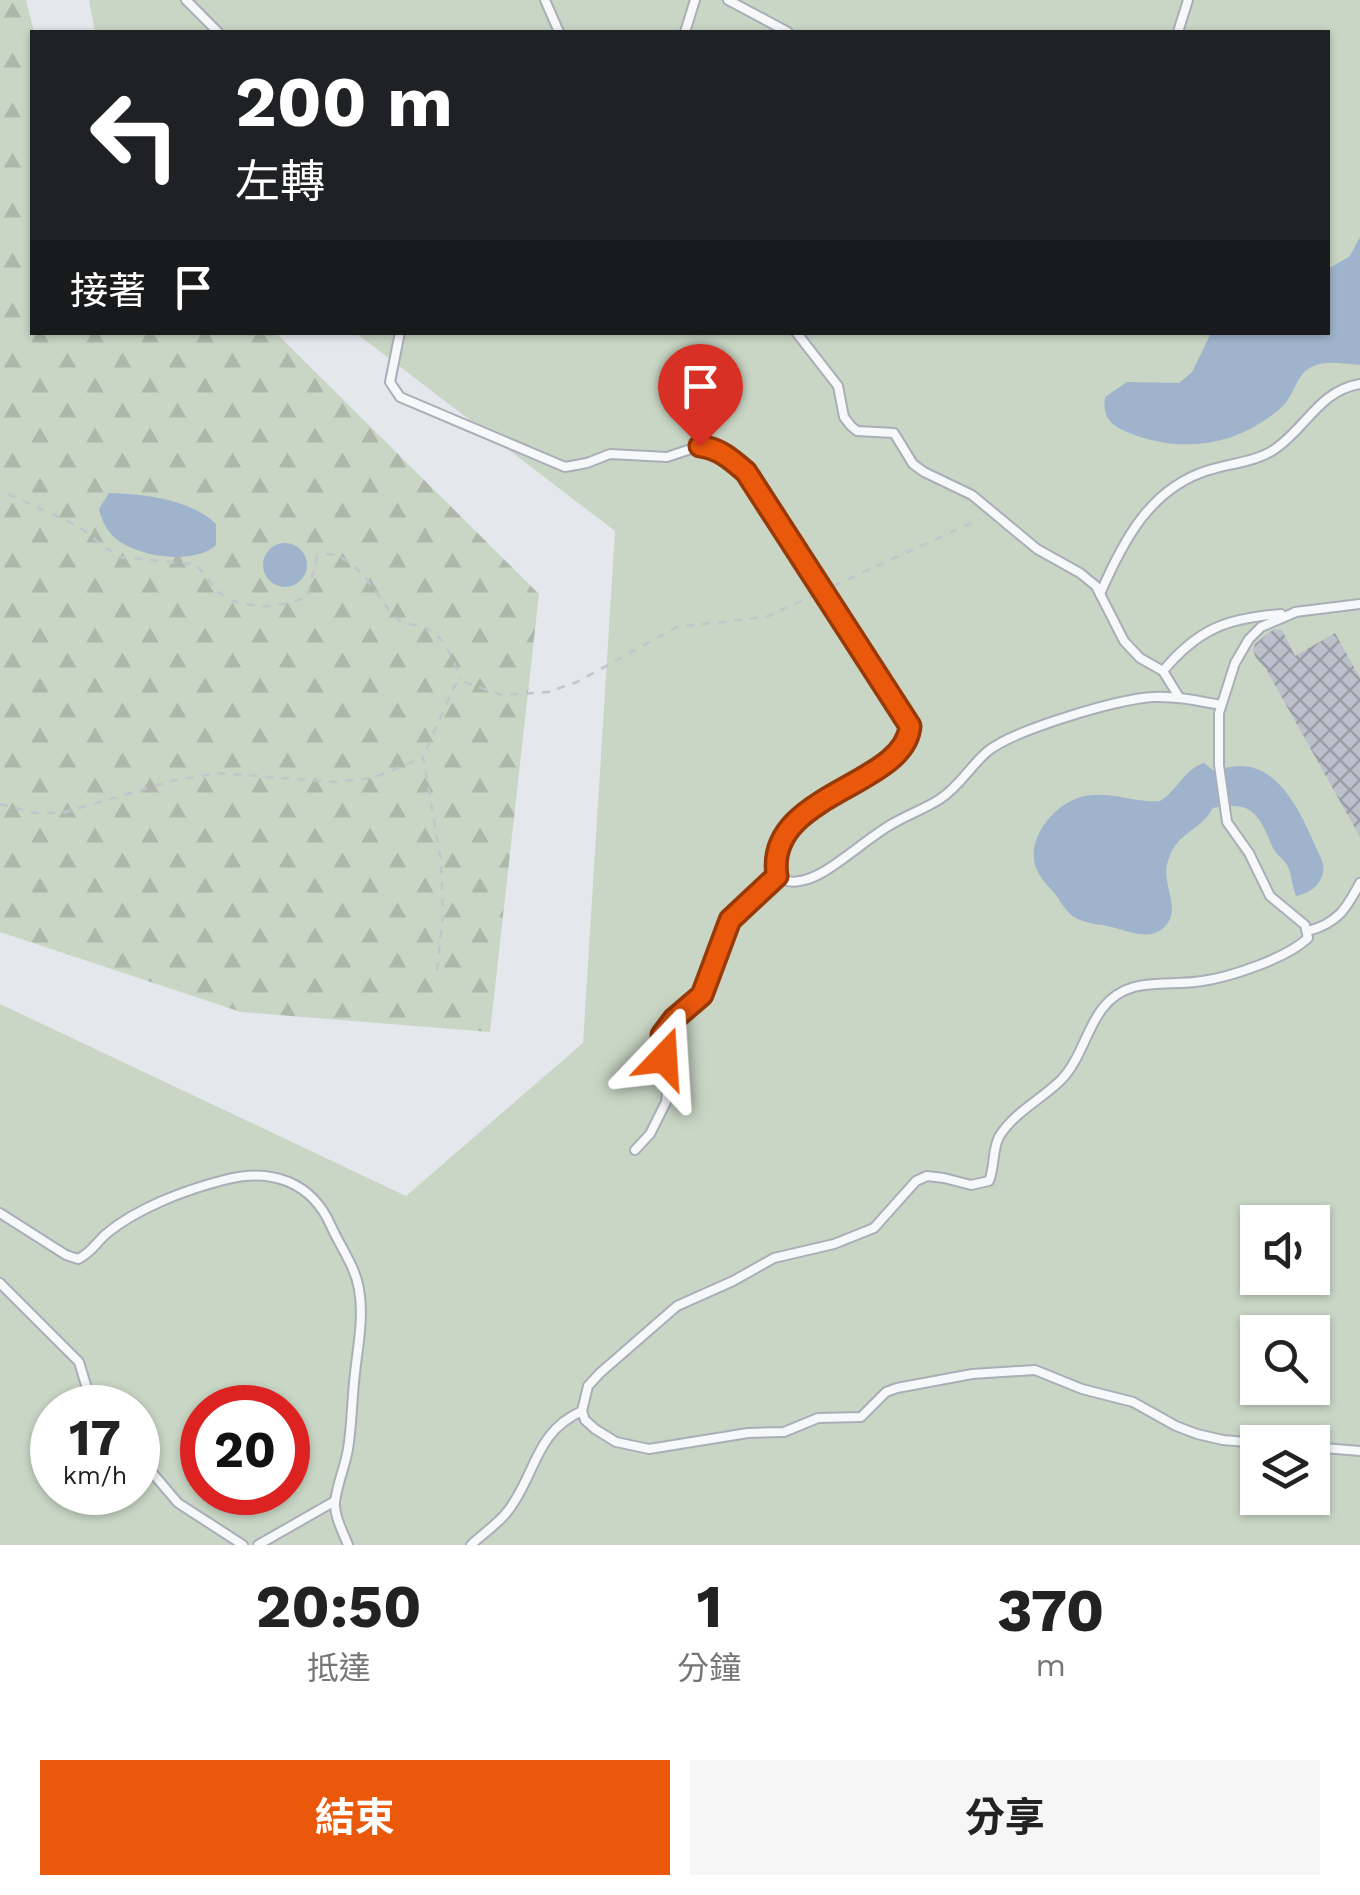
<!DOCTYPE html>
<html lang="zh-TW">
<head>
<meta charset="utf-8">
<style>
	:root { --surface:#fff; --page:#f6f6f6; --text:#222; --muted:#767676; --accent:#ea580c }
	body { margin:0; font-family:"Work Sans","Noto Sans TC",sans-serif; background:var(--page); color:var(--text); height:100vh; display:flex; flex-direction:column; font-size:38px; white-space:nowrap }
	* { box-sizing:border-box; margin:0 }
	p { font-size:32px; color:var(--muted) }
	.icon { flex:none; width:55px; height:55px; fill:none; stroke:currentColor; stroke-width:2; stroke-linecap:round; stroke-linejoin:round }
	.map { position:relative; height:1545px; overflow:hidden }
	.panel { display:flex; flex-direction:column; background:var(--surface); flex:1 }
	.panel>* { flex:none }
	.hud { position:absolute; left:30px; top:30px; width:1300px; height:305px; border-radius:0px; box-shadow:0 2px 8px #0004; background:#202124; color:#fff; overflow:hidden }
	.buttons { position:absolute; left:1240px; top:1205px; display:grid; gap:20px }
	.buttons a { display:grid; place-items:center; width:90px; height:90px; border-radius:0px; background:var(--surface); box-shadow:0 2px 8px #0004; font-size:50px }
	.speed { position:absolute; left:30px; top:1385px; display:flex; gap:20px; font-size:50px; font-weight:700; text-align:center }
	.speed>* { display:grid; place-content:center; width:130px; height:130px; border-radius:50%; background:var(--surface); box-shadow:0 2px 8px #0004; line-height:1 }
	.speed small { font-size:25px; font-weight:400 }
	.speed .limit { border:15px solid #d22; background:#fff; color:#111 }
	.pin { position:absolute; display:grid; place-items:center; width:85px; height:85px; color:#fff; margin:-102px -42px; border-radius:50% 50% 50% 0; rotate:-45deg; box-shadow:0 0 10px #0007 }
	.pin .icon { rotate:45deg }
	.me { position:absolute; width:110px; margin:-55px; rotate:20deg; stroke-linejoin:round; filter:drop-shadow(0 0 8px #0008) }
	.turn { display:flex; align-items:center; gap:35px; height:210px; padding:0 40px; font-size:45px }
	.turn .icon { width:130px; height:130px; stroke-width:2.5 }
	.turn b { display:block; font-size:70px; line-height:85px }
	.then { display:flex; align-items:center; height:95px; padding:0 40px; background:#0003; gap:20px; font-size:38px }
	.eta { display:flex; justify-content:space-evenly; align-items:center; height:170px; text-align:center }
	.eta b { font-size:60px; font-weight:700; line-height:70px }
	.action { display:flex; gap:20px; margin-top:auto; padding:20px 40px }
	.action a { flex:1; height:115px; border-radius:0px; background:var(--accent); color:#fff; font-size:40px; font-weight:700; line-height:115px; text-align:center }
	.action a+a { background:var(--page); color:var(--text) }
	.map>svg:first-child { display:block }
</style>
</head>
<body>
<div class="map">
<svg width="1360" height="1545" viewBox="0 0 1360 1545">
	<defs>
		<pattern id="forest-firs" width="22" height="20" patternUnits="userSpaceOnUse" patternTransform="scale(2.5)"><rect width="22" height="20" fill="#c9d6c5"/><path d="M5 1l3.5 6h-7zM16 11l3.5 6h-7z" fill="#adb8ab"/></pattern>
		<pattern id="building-cross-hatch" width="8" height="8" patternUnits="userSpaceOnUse" patternTransform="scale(2.5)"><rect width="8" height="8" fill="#bbc0ca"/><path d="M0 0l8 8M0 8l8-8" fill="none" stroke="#989da6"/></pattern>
	</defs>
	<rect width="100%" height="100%" fill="#e4e7ec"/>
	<path fill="#c9d6c5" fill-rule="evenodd" d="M 89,0 L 1360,0 L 1360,1545 L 0,1545 L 0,1004 L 406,1196 L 583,1043 L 615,531 L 356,333 L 1328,332 L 1328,32 L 95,32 ZM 1258,1222 L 1312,1222 L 1312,1278 L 1258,1278 ZM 1258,1332 L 1312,1332 L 1312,1388 L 1258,1388 ZM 52,1408 L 138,1408 L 138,1492 L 52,1492 ZM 202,1408 L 288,1408 L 288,1492 L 202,1492 ZM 1258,1442 L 1312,1442 L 1312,1498 L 1258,1498 Z"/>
	<polygon fill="url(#forest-firs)" points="0,0 26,0 34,32 32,332 276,333 539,594 490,1032 241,1012 0,932"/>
	<g fill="#9fb4cc">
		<path d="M 1360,237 L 1360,365 C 1342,364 1324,359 1308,369 C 1296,377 1293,397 1282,407 C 1239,445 1185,454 1132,434 C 1112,426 1102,419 1105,397 L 1127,382 L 1179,383 L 1192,372 L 1211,333 L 1328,332 L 1328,269 L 1350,256 Z"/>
		<path d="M 109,493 C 144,494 190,499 216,524 L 216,545 C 194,566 134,557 113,536 C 105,528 102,520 99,509 Z"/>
		<circle cx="285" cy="565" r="22"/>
		<path d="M 1204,763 L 1215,772 C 1268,748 1296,801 1314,843 C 1318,853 1325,862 1323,872 C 1320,887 1309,893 1296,896 C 1292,886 1292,874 1287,865 C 1283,858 1275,854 1272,846 C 1259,814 1251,800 1213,808 C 1199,833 1174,832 1167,865 C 1162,887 1184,912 1162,929 C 1150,939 1132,933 1119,929 C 1105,924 1087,925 1074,917 C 1067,913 1061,902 1055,894 C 1049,887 1041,879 1037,870 C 1023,840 1056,801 1085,796 C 1111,791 1135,803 1160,801 C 1178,790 1184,769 1204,763 Z"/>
	</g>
	<polygon fill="url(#building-cross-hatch)" points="1274,629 1282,630 1295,656 1335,633 1360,678 1360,837 1266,669 1256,658 1253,651 1255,644"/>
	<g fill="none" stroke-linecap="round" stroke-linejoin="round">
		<defs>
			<g id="service">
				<polyline points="186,0 218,32"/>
				<polyline points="545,0 559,32"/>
				<polyline points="728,0 788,32"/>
				<polyline points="685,32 695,0"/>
				<polyline points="1178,32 1188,0"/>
				<polyline points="400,332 390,382 400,397 565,467 587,463 610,454 667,457 700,446 713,448 746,472 757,489"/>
				<path d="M 796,332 L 838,386 L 844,417 L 851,426 L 857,431 L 894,433 L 913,464 L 924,472 L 972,495 L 1037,549 L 1080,573 L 1096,586 L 1124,641 L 1140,658 L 1163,671 C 1198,629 1227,618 1281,614"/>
				<path d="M 1100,594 C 1123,541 1150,488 1209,470 C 1231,463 1256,462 1275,449 C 1307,427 1319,391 1360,384"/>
				<polyline points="1295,612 1360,604"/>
				<polyline points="1163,671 1179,697"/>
				<path d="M 908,720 L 910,734 C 887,783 816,788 787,832 C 759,872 781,897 825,871 C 846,858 865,841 887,827 C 904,816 923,810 940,799 C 960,786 971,765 988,751 C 1014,730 1120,698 1154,697 C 1177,696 1199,701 1221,705"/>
				<path d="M 1308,931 C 1338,923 1346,909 1360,883"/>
				<polyline points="635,1150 650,1134 666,1102 669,1071 662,1048 666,1027 702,995 730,920 777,876"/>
				<path d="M 0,1213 L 66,1255 L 78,1259 C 91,1253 96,1243 106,1234 C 137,1208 185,1190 224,1180 C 271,1167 312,1182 331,1226 C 341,1248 355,1266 359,1289 C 364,1317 358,1345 355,1373 C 352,1398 352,1424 348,1449 C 345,1467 337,1484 335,1502 C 334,1516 343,1532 348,1545"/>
				<polyline points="0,1283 79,1362 93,1408"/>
				<path d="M 1258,1443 L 1223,1440 L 1197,1434 L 1176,1426 L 1133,1402 L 1082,1389 L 1035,1370 L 972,1374 L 897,1388 L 886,1392 L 861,1417 L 818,1418 L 784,1432 L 748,1433 L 649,1449 L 616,1442 L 595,1429 L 585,1420 L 582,1411 L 588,1386 L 600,1373 L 677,1306 L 733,1281 L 774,1258 L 834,1244 L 874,1228 L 916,1181 L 927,1176 L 944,1178 L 971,1185 L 989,1181 C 995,1167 992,1150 999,1137 C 1013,1113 1042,1099 1061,1080 C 1090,1050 1088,1000 1134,987 C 1155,981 1180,985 1202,981 C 1231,977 1287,958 1308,938 L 1305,925 L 1270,896 L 1249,853 L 1227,822 L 1219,765 L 1219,713 L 1235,663 L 1249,639 L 1261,627 L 1296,612"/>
				<polyline points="1312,1447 1360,1451"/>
				<polyline points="138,1456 178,1503 243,1545"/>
				<polyline points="258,1545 335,1501"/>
				<path d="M 471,1545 C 482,1534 497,1525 507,1512 C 536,1476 534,1432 582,1411"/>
			</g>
		</defs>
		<use href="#service" stroke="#a9aeb7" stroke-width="12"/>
		<g stroke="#c2c5cb" stroke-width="2.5" stroke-dasharray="8 8" stroke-linecap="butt">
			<path d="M 8,494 L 78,526 L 118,557 L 194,564 C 205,572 210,585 221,594 C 241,610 285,609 307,596 L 317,557 C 347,541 377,595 392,614 C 400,624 408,623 420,626 C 444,632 452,659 461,679"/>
			<polyline points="833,586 980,519"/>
			<polyline points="0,804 35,813 62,813 172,781 218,773 335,782 373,778 422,758"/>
			<polyline points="437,970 443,914 441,860 423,757 454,687 461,681 502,695 548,692 577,682 677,627 766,617 812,596"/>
		</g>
		<use href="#service" stroke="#f7f8fa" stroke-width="8"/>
		<defs>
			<polyline id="service-bridge" points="757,489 908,720"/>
		</defs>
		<use href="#service-bridge" stroke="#a9aeb7" stroke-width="12" stroke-linecap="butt"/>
		<use href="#service-bridge" stroke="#f7f8fa" stroke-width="8"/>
	</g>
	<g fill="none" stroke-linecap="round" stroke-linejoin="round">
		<defs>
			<path id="route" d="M 664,1058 L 662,1035 L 674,1019 L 702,995 L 730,920 L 777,876 C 764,793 905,787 910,726 L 746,472 C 731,459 720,449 700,446"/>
		</defs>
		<use href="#route" stroke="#983908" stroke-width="25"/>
		<use href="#route" stroke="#ea580c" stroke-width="18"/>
	</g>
</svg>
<div class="buttons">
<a><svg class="icon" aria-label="sound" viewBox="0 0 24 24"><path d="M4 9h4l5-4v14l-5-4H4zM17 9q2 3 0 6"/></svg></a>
<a><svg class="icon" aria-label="search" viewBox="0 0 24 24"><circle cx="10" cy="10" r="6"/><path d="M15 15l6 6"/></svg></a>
<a><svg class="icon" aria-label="layers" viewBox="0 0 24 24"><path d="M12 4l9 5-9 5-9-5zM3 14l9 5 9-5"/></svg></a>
</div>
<div class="speed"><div>17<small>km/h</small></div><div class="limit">20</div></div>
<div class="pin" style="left:700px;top:446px;background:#d93025"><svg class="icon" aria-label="arrive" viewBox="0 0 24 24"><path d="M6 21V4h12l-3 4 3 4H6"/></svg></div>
<svg class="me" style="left:664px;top:1058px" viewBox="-20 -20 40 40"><path d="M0-17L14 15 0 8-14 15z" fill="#ea580c" stroke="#fff" stroke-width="4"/></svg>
<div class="hud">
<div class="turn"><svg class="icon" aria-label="left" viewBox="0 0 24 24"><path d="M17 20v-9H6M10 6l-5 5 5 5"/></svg><div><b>200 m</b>左轉</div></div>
<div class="then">接著<svg class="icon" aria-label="arrive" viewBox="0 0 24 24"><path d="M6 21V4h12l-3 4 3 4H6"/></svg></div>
</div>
</div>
<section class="panel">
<div class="eta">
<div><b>20:50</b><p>抵達</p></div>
<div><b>1</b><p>分鐘</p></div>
<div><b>370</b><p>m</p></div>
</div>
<div class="action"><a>結束</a><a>分享</a></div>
</section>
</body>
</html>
